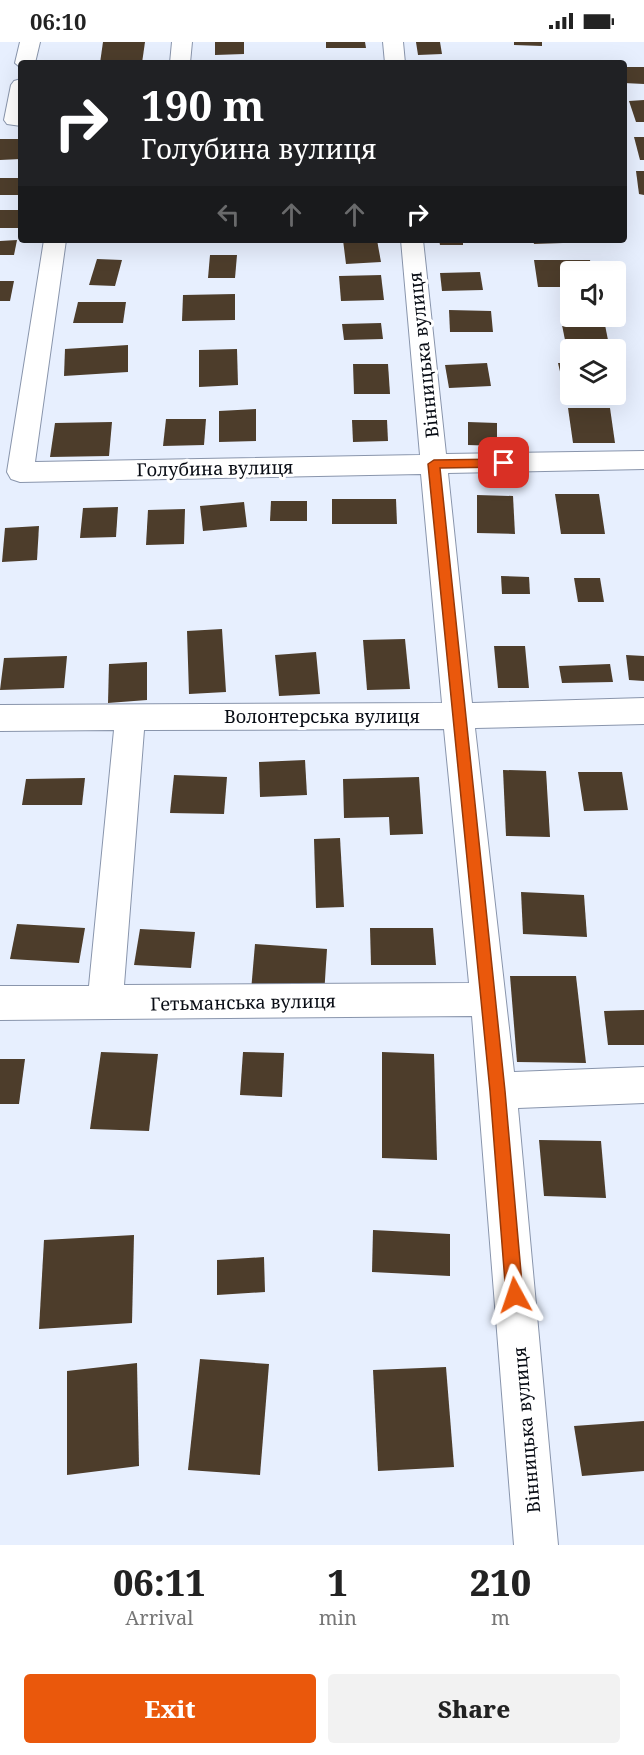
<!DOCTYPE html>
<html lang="en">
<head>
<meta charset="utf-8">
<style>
	:root { --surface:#fff; --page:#f2f2f2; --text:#222; --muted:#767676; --accent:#ea580c }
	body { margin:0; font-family:"Noto Serif",serif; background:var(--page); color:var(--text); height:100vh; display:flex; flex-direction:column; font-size:22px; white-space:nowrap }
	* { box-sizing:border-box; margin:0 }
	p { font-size:20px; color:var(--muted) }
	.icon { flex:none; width:33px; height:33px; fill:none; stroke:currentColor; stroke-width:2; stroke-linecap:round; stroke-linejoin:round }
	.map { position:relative; height:1503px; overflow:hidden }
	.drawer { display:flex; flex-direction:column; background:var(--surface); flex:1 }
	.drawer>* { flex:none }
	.guide { position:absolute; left:18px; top:18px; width:609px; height:183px; border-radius:6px; box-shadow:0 6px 24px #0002; background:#202124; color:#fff; overflow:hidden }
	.controls { position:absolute; left:560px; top:219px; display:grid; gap:12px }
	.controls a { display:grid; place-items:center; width:66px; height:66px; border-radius:6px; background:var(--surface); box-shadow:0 6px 24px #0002; font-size:30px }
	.pin { position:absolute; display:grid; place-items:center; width:51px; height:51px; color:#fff; margin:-26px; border-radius:12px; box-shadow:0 3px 9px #0006 }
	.me { position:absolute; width:66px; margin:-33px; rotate:355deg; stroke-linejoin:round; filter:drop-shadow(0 0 4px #0008) }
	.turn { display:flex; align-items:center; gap:21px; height:126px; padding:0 24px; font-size:27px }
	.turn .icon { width:78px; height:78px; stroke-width:2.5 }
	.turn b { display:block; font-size:42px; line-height:51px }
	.lanes { display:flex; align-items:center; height:57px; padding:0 24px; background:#0003; justify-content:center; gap:30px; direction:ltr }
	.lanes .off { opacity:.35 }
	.eta { display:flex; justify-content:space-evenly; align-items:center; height:102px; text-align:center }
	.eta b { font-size:36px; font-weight:800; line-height:42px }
	.primary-button { display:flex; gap:12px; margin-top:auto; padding:12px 24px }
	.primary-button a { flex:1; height:69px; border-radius:6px; background:var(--accent); color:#fff; font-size:24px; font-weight:800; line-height:69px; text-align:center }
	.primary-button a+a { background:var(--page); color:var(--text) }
	.status { display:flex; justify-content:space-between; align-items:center; height:42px; padding:0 30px; background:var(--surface); direction:ltr }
	.status svg { height:16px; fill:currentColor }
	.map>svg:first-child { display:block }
</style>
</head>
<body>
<div class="status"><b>06:10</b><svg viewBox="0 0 49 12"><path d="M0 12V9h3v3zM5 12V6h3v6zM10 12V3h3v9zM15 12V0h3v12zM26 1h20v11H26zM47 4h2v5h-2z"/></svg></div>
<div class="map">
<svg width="644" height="1503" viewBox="0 0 644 1503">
	<rect width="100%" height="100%" fill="#e7effe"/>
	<g fill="#4d3d2b">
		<polygon points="103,0 145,0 142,21 100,21"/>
		<polygon points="215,0 244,0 244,12 215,13"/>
		<polygon points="326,0 365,0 366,6 326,6"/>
		<polygon points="416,0 440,0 442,12 418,13"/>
		<polygon points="514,0 542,0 542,4 514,3"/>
		<polygon points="624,25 644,25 644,42 624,41"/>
		<polygon points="644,58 644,80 636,80 629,59"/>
		<polygon points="634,95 644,95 644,118 640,118"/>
		<polygon points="0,97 21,97 21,117 0,118"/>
		<polygon points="636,129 644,129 644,153 639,152"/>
		<rect x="0" y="136" width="21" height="17"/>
		<rect x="0" y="168" width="21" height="18"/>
		<polygon points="17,198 14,213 0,213 0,199"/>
		<polygon points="343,198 377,198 381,220 346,222"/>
		<polygon points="439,198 463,198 463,203 440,203"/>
		<polygon points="533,198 592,198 592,200 534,202"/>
		<polygon points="210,213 237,213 235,236 208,236"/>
		<polygon points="97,217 122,218 115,244 89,243"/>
		<polygon points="534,218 590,218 592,230 570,230 570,245 538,245"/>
		<polygon points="480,230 483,248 442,249 440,231"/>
		<polygon points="381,233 384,258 341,259 339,234"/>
		<polygon points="0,239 14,239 10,259 0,259"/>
		<polygon points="235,252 235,278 182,279 183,253"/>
		<polygon points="78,260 126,260 123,281 73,281"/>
		<polygon points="449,268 491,269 493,290 450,290"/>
		<polygon points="561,278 604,278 608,298 565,298"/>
		<polygon points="381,281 383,297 344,298 342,282"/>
		<polygon points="128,303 128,330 64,334 65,307"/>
		<polygon points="237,307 238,343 199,345 199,308"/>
		<polygon points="616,320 622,346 615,346"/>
		<polygon points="487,321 491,344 449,346 445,323"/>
		<polygon points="558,321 570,321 570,347 564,347"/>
		<polygon points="353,322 388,322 390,352 354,352"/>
		<polygon points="568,366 610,366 615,401 573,401"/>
		<polygon points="256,367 256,399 219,400 219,369"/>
		<polygon points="166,377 206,377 204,403 163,404"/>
		<polygon points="352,378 387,378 388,399 353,400"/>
		<polygon points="112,380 109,414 50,415 55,381"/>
		<polygon points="468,380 497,381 497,404 468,403"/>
		<polygon points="555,452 599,452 605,492 561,492"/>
		<polygon points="477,453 513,454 515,492 477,491"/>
		<polygon points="332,457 396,457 397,482 332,482"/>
		<polygon points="271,459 307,459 307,479 270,479"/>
		<polygon points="244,460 247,485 203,489 200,464"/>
		<polygon points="118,465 116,495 80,496 83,466"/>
		<polygon points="185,467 184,502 146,503 148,468"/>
		<polygon points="39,484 37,518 2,520 5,486"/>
		<polygon points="501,534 529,535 530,552 502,552"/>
		<polygon points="574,536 600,536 604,560 578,560"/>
		<polygon points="222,587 226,650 189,652 187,589"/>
		<polygon points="405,597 410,647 367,648 363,598"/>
		<polygon points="494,604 525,604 529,646 498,646"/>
		<polygon points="316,610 320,652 279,654 275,613"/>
		<polygon points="626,613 644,614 644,639 629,638"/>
		<polygon points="67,614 64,646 0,648 4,616"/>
		<polygon points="147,620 147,658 108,661 109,622"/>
		<polygon points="610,622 613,640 562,641 559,624"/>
		<polygon points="305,718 307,753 260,755 259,720"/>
		<polygon points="503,728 546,729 550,795 506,794"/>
		<polygon points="578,730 622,730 628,768 584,769"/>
		<polygon points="174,733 227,735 224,772 170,771"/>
		<polygon points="419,735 423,792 390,793 389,775 344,776 343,737"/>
		<polygon points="85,736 82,763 22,763 26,737"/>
		<polygon points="340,796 344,865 316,866 314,797"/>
		<polygon points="521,850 584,853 587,895 523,892"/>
		<polygon points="17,882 85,886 79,921 10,917"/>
		<polygon points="370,886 433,886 436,923 371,923"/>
		<polygon points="140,887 195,890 191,926 134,923"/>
		<polygon points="255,902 327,907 324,953 251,949"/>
		<polygon points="510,934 576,934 586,1021 517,1020"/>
		<polygon points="644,968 644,1003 608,1003 604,969"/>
		<polygon points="101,1010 158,1012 149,1089 90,1087"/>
		<polygon points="243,1010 284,1011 282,1055 240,1053"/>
		<polygon points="382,1010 434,1012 437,1118 382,1116"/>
		<polygon points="0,1017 25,1017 19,1062 0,1062"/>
		<polygon points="539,1098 601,1099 606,1156 544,1154"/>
		<polygon points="373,1188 450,1192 450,1234 372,1230"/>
		<polygon points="134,1193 132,1281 39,1287 44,1198"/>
		<polygon points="264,1215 265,1250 217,1253 217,1218"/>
		<polygon points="200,1317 269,1322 260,1433 188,1428"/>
		<polygon points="137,1321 139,1424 67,1433 67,1329"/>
		<polygon points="446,1325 454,1425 378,1429 373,1328"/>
		<polygon points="644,1379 644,1429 582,1434 574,1384"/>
	</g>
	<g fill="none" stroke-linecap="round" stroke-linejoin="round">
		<defs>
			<g id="minor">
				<polygon points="20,0 40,0 35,21 21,21 21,26 15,21"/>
				<polygon points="172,0 192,0 190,21 170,21"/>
				<polygon points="383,0 403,0 405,21 385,21"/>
				<polygon points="21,37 21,84 7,82 4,78 11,43 14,39"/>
				<path d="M 44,198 L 66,198 L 35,420 L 420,413 L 401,198 L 423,198 L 446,412 L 644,409 L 644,427 L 448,431 L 472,661 L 644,656 L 644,682 L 475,686 L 514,1030 L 644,1025 L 644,1061 L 518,1066 L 558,1503 L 514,1503 L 472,974 L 0,978 L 0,944 L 89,944 L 114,688 L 0,689 L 0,663 L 442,661 L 421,432 L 20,440 L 11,437 L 7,430 ZM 444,687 L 469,941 L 124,943 L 144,688 Z"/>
			</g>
		</defs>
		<use href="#minor" stroke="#8995ac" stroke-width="2"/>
		<use href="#minor" fill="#fff" fill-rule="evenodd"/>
	</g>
	<polygon fill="#ea580c" stroke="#983908" stroke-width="1.5" points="504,417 510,421 504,425 440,426 505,1049 523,1253 521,1259 515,1262 509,1259 506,1253 490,1049 428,422 434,418"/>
	<g text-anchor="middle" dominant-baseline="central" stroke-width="6" stroke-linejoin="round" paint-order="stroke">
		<g font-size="18" fill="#080c14" stroke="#fff">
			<text transform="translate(423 313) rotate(-96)">Вінницька вулиця</text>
			<text transform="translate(215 426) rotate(-1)">Голубина вулиця</text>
			<text x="322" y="674">Волонтерська вулиця</text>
			<text transform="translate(243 960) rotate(-1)">Гетьманська вулиця</text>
			<text transform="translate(526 1388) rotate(-95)">Вінницька вулиця</text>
		</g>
	</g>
</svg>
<div class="controls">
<a><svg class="icon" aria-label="sound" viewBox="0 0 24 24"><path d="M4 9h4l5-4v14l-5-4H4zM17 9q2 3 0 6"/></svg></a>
<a><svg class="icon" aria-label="layers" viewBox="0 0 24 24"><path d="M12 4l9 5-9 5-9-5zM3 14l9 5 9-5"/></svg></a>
</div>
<div class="pin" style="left:504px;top:421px;background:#d93025"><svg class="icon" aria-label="arrive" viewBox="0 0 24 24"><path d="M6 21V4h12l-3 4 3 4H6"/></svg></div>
<svg class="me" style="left:515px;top:1253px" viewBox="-20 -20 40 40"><path d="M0-17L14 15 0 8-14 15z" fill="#ea580c" stroke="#fff" stroke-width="4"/></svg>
<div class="guide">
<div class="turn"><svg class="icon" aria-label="right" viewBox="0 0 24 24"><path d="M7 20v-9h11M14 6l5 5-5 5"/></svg><div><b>190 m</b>Голубина вулиця</div></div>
<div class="lanes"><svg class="icon off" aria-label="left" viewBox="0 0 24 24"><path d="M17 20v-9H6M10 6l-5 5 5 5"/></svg><svg class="icon off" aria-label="ahead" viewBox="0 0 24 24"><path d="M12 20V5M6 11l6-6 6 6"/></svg><svg class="icon off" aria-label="ahead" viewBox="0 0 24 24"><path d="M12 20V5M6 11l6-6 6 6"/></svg><svg class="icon" aria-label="right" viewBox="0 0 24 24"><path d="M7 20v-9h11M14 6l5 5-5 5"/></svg></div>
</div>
</div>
<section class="drawer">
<div class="eta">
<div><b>06:11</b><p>Arrival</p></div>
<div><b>1</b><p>min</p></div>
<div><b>210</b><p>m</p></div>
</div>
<div class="primary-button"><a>Exit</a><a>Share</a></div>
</section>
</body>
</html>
